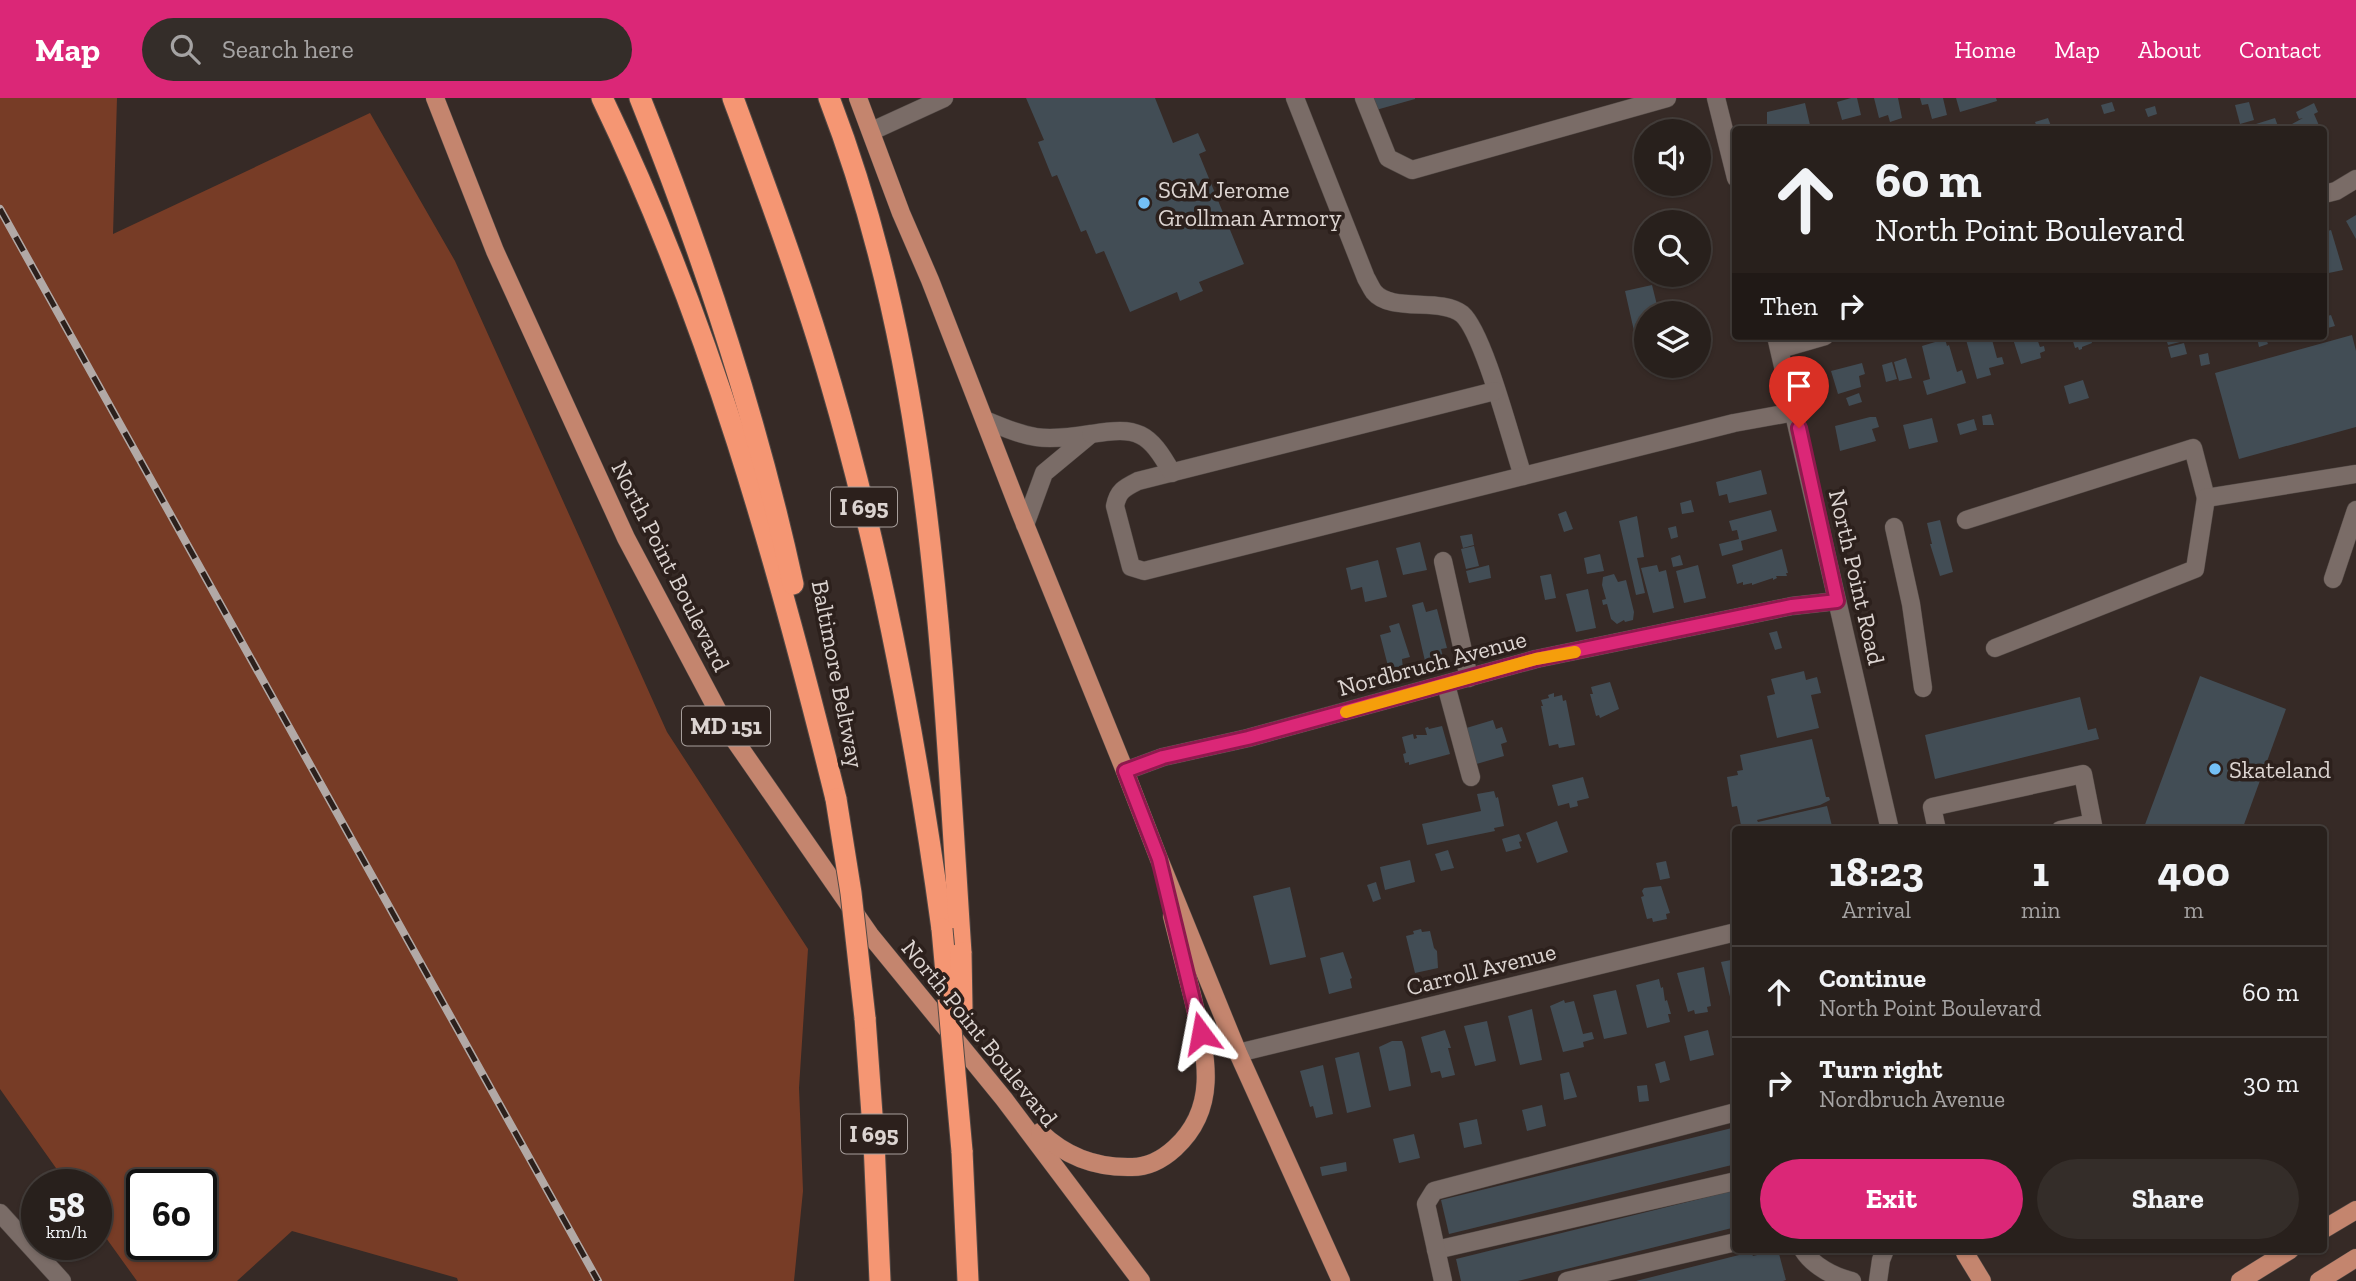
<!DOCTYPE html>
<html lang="en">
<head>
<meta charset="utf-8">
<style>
	:root { --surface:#28201c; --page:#342d29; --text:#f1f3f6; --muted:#a5a3a3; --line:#443e3b; --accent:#db2777 }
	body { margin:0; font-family:"Zilla Slab",serif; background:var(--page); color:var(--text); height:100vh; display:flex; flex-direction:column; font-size:26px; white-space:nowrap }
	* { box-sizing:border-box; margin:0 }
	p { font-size:23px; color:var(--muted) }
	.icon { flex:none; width:38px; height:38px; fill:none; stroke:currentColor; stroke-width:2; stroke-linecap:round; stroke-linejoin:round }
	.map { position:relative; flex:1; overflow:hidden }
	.sheet { position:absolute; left:1732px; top:728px; width:595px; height:427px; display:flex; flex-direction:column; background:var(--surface); border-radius:7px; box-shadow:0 2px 5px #0004,0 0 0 2px var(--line) }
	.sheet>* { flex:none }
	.banner { position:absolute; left:1732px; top:28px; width:595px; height:214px; border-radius:7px; box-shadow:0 2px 5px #0004,0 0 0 2px var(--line); background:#28201c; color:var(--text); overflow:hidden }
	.fabs { position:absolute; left:1634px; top:21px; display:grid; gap:14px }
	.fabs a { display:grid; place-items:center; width:77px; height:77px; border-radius:50%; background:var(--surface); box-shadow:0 2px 5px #0004,0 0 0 2px var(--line); font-size:35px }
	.speed { position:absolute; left:21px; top:1071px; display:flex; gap:14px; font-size:35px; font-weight:700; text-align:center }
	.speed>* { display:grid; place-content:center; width:91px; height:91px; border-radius:50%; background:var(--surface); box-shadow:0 2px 5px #0004,0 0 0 2px var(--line); line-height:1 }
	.speed small { font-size:18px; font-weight:400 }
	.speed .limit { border:4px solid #111; border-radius:10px; background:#fff; color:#111 }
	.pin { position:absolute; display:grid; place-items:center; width:60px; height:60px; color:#fff; margin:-72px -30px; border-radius:50% 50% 50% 0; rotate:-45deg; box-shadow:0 0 7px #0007 }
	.pin .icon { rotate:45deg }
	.me { position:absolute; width:77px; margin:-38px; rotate:347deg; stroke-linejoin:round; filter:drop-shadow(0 0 5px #0008) }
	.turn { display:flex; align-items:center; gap:24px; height:147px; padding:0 28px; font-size:32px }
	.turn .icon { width:91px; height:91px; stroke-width:2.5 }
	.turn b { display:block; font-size:49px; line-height:60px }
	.then { display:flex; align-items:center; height:66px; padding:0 28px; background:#0003; gap:14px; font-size:26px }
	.eta { display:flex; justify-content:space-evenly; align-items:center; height:119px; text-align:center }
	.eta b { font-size:42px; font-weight:700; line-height:49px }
	.button { display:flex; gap:14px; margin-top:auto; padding:14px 28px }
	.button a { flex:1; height:80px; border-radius:42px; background:var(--accent); color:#fff; font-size:28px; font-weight:700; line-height:80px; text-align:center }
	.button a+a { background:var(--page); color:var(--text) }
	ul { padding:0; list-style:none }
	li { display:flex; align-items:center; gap:21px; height:91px; padding:0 28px; border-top:2px solid var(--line) }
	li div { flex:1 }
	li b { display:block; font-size:26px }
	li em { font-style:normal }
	header { display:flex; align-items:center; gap:42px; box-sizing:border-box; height:98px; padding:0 35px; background:var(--accent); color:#fff }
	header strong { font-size:33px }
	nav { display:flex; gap:38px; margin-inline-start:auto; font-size:24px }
	.search { width:490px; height:63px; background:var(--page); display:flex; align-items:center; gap:18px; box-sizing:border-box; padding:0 24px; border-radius:38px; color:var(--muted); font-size:26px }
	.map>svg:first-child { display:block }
</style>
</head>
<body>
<header>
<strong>Map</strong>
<div class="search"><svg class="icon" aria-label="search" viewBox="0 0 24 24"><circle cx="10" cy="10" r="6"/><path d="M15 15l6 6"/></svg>Search here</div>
<nav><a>Home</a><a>Map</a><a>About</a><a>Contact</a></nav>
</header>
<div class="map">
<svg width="2356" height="1183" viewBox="0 0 2356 1183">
	<rect width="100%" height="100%" fill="#362a26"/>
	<path fill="#773c26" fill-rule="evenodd" d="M 0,0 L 117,0 L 113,136 L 370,15 L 455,163 L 667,634 L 808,851 L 799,990 L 803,1093 L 794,1183 L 458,1183 L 457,1180 L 292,1133 L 237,1183 L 137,1183 L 96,1126 L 96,1087 L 68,1087 L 0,991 ZM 142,1087 L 201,1087 L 201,1146 L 142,1146 Z"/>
	<g fill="#424d55">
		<polygon points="1026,0 1155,0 1173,45 1198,35 1206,53 1199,56 1244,166 1199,184 1203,193 1180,203 1177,194 1130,214 1104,153 1096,156 1086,132 1081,134 1057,77 1052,79 1038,44 1044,42"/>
		<polygon points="1373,0 1415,0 1415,1 1376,12"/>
		<polygon points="1851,0 1857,0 1861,17 1842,22 1837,4"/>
		<polygon points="1874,0 1898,0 1902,20 1890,24 1888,17 1879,20"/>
		<polygon points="1920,0 1943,0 1947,17 1932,21 1928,6 1922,7"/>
		<polygon points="1956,0 1996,0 1997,3 1960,14"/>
		<polygon points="2112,4 2115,13 2104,16 2101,7"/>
		<polygon points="2249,4 2254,22 2240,26 2235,7"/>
		<polygon points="1805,5 1810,27 1793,32 1771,32 1770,27 1767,27 1767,14"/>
		<polygon points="2314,5 2318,14 2314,16 2321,32 2294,32 2292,26 2303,20 2299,21 2296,14"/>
		<polygon points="2155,8 2157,16 2148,19 2145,11"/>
		<polygon points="2048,20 2051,28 2038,32 2035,24"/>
		<polygon points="2275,20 2279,31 2257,32 2256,26"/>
		<polygon points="2356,117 2356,141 2346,123"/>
		<polygon points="2331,132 2343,172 2324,176 2324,134"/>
		<polygon points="1652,187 1659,215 1647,215 1647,262 1641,264 1625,193"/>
		<polygon points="2331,217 2335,228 2324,231 2324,219"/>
		<polygon points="2352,237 2356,253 2356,329 2239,361 2215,275"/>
		<polygon points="1965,238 1991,238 1997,260 2002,259 2004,266 1989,270 1991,277 1977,281"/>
		<polygon points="2012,238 2036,238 2040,249 2044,248 2045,253 2040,255 2041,260 2021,266"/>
		<polygon points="2058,238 2090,238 2092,245 2082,249 2082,251 2079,252 2078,249 2075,250 2072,240 2060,244"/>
		<polygon points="2165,238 2182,238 2184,243 2168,247"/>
		<polygon points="2265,238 2268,246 2259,249 2257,240"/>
		<polygon points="1945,241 1947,248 1949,247 1957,274 1962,272 1966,285 1927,297 1923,283 1930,281 1922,248"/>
		<polygon points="2184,245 2187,256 2171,260 2168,249"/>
		<polygon points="2208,255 2210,266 2201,268 2199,257"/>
		<polygon points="1906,260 1912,280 1899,283 1894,264"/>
		<polygon points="1892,264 1897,281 1886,284 1882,267"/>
		<polygon points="1862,265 1865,276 1859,278 1861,289 1838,296 1831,273"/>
		<polygon points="2083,282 2089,300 2069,306 2064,288"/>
		<polygon points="1859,295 1862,304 1849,308 1846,300"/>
		<polygon points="1991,316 1994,327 1983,327 1982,318"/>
		<polygon points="1870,319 1876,319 1879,329 1872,331 1876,343 1840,353 1835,328"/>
		<polygon points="1932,320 1938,344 1909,351 1903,327"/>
		<polygon points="1974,321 1977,332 1960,337 1957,326"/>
		<polygon points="1761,372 1767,396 1729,405 1727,396 1719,398 1716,384"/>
		<polygon points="1691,402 1694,414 1682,416 1680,405"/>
		<polygon points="1771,412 1777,433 1741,443 1743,452 1722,458 1719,446 1739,441 1737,432 1732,433 1729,423"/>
		<polygon points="1566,413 1573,431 1564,434 1558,416"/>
		<polygon points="1637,418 1644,459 1637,460 1645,495 1636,497 1619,423"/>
		<polygon points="1940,422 1953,474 1940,478 1930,446 1932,446 1927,425"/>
		<polygon points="1676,428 1678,439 1671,441 1668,430"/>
		<polygon points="1472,436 1474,447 1463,450 1460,438"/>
		<polygon points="1420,444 1427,472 1403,477 1396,450"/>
		<polygon points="1474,448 1479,468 1466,471 1461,451"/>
		<polygon points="1782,451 1788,475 1786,475 1787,478 1776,478 1777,480 1773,482 1773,480 1752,487 1752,485 1743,487 1743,484 1737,486 1732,467"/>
		<polygon points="1600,456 1604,473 1587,476 1584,460"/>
		<polygon points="1680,457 1683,467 1673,469 1671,460"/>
		<polygon points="1378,462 1387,499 1365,504 1362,489 1351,492 1346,470"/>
		<polygon points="1489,467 1491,480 1469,485 1466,473"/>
		<polygon points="1657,467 1659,474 1666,472 1674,510 1653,515 1641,470"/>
		<polygon points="1698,467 1706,500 1684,505 1676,473"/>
		<polygon points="1551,476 1556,500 1545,502 1540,478"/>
		<polygon points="1614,476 1618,484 1626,482 1634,514 1633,522 1625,524 1624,522 1617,526 1611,521 1607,506 1603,507 1602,502 1606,501 1602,487 1603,479"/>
		<polygon points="1588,491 1596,530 1576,534 1566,496"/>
		<polygon points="1423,504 1426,514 1437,511 1447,550 1441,551 1443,559 1425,563 1412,507"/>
		<polygon points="1399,525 1410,559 1402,561 1403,571 1399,572 1398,569 1389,572 1380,537 1391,534 1389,528"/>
		<polygon points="1777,533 1782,550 1775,552 1769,535"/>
		<polygon points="1804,573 1806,582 1817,579 1821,595 1811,597 1819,630 1777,640 1767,598 1775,596 1771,581"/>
		<polygon points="2200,578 2286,611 2242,732 2143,732"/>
		<polygon points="1610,584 1619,611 1600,620 1599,617 1596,618 1590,596 1593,596 1591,589"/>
		<polygon points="1554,595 1554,599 1562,597 1563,603 1566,602 1575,647 1559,650 1558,646 1549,648 1541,608 1543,608 1541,602 1549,600 1548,597"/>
		<polygon points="2080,599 2088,632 2096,630 2099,641 1935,681 1925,637"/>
		<polygon points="1493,622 1496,631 1502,629 1507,644 1501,646 1504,658 1473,667 1463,631"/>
		<polygon points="1442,628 1450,656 1409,667 1409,664 1405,665 1403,656 1406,655 1402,639 1413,636 1414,641 1417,640 1416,637 1427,637 1425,630 1428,629 1429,631"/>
		<polygon points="1812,641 1826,699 1829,699 1830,702 1820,707 1757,722 1758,724 1827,708 1833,732 1742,732 1737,708 1732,709 1727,679 1738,677 1737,673 1743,672 1740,657"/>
		<polygon points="1583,679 1589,700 1577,703 1578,708 1570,710 1569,705 1558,708 1552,687"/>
		<polygon points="1494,693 1496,700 1498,699 1504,728 1494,730 1495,733 1427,747 1422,726 1481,713 1477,696"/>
		<polygon points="1557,723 1568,754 1537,765 1526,735"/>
		<polygon points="1519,736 1522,743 1519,744 1521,750 1506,754 1502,741"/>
		<polygon points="1448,752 1454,770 1441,773 1435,756"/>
		<polygon points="1410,762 1415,784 1385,792 1380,769"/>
		<polygon points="1666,763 1670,780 1660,782 1656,765"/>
		<polygon points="1376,784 1381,801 1373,804 1367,787"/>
		<polygon points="1661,788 1670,815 1666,816 1667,821 1653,824 1652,820 1647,821 1641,799 1644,798 1642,793 1644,790"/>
		<polygon points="1290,789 1306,859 1270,867 1253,798"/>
		<polygon points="1421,831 1422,834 1430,833 1434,850 1437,853 1438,870 1415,875 1406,838 1414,836 1413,833"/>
		<polygon points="1343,854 1352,880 1350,881 1352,890 1329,896 1320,860"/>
		<polygon points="1736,861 1736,918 1735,918 1721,864"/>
		<polygon points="1704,869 1711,908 1707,909 1708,914 1695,916 1694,912 1688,914 1677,875"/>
		<polygon points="1659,881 1661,890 1663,889 1665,903 1667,902 1671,916 1668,916 1670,924 1647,930 1636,887"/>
		<polygon points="1616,892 1627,936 1604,941 1593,897"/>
		<polygon points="1564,902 1565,905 1574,903 1583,936 1592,934 1594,941 1583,944 1584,949 1563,954 1550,908"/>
		<polygon points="1532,911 1542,962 1520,967 1508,918"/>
		<polygon points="1487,923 1496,963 1475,968 1464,928"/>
		<polygon points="1445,932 1451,950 1448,950 1455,977 1442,980 1440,973 1431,975 1421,939"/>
		<polygon points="1708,932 1714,957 1690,963 1684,938"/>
		<polygon points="1392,943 1402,943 1405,952 1411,988 1389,993 1379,949"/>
		<polygon points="1359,954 1371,1009 1347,1015 1335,960"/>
		<polygon points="1665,963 1670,982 1660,985 1655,966"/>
		<polygon points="1323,967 1333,1016 1316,1020 1313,1008 1310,1009 1300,973"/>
		<polygon points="1569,974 1577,999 1564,1002 1560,976"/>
		<polygon points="1647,987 1649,1003 1639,1004 1637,988"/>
		<polygon points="1542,1007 1546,1028 1527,1033 1522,1012"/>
		<polygon points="1477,1021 1482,1046 1464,1050 1459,1025"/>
		<polygon points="1736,1029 1736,1066 1449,1136 1441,1102"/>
		<polygon points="1414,1036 1420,1060 1399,1065 1393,1041"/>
		<polygon points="1346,1064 1347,1073 1322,1078 1320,1069"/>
		<polygon points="1736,1092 1736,1129 1518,1183 1461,1183 1456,1161"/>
		<polygon points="1778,1152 1786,1182 1783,1183 1636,1183 1751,1154 1753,1158"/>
	</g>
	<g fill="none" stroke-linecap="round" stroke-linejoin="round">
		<defs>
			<g id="minor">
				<path d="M 1295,0 L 1366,180 C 1369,185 1371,190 1374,194 C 1391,215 1441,199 1462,216 C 1484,235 1512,346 1523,378"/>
				<polyline points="1364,0 1388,60 1412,72 1667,0"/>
				<polyline points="1716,0 1736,80"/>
				<polyline points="872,33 944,0"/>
				<polyline points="2324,96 2336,93 2356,81"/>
				<polyline points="1776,238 1890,732"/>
				<polyline points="1780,251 1825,238"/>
				<path d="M 1495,293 L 1138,383 C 1124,390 1118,393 1115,408 L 1131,469 L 1144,473 L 1734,325 L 1795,314"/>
				<path d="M 985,322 C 1031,341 1041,344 1091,336 L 1044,375 L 1025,427"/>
				<path d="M 1091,336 C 1138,328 1149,334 1172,375"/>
				<polyline points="1966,422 2193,350 2206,400"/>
				<polyline points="1894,429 1911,506 1923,590"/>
				<polyline points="1443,463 1469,580"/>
				<polyline points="2333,481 2356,412"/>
				<polyline points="1995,550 2195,471 2206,400 2356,376"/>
				<polyline points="1446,587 1471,679"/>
				<polyline points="1125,673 1163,659 1248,640 1536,561 1792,508 1837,503"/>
				<polyline points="1937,732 1932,709 2083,676 2094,732"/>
				<polyline points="2060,732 2092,725"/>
				<polyline points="1238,955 1736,834"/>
				<polyline points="0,1115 62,1183"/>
				<polyline points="1436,1152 1736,1083"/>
				<path d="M 1803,1152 C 1813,1168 1834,1179 1852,1183"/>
				<polyline points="1443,1183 1426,1106 1434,1093 1736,1014"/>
				<polyline points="1567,1183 1736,1144"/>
				<polyline points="1878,1183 1881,1162 1885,1152"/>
			</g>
			<g id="major">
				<polyline points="435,0 495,153 626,440 729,634 870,837 1004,1001 1141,1183"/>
				<polyline points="858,0 901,115 930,182 1020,414 1125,673 1159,761 1238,955 1341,1183"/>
				<path d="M 1040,1034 C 1065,1058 1097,1070 1132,1069 C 1148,1069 1163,1061 1175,1050 C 1221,1008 1205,954 1193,901 C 1186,873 1179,846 1172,818"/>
				<polyline points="2324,1131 2356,1112"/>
				<polyline points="1965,1155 1982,1183"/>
				<polyline points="2240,1183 2290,1152"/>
				<polyline points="2319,1183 2356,1160"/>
			</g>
			<g id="highway">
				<path d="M 602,0 C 710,223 777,462 836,701"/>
				<path d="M 640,0 C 703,157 757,321 793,486"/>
				<path d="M 733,0 C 768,95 803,189 831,286 C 883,464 917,648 942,831"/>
				<path d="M 829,0 C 934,272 942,568 961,855"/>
				<polyline points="865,920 874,1044 880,1183"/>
				<polyline points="962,1053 968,1183"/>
			</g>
		</defs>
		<use href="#minor" stroke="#524945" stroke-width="19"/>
		<use href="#major" stroke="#524945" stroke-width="19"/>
		<use href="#highway" stroke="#524945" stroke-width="23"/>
		<use href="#minor" stroke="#7a6c67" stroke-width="18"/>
		<use href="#major" stroke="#c4856e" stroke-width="18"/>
		<use href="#highway" stroke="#f59673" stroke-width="21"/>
		<defs>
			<polyline id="rail" points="0,111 598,1183"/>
		</defs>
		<use href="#rail" stroke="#b2a9a6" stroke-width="8"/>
		<use href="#rail" stroke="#2c201c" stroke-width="5" stroke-dasharray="16" stroke-linecap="butt"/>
		<defs>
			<g id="highway-bridge">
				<polyline points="836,701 851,795 865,920"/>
				<polyline points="942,831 962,1053"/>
				<polyline points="961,855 962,911"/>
			</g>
		</defs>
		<use href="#highway-bridge" stroke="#524945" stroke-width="23" stroke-linecap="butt"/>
		<use href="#highway-bridge" stroke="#f59673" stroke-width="21"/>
	</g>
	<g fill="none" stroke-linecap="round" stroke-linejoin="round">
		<defs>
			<polyline id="route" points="1201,935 1159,761 1125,673 1163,659 1248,640 1536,561 1792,508 1837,503 1799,330"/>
		</defs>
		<use href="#route" stroke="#8e194d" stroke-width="18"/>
		<use href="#route" stroke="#db2777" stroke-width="12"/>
		<polyline stroke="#f59e0b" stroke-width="12" points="1346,614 1536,561 1575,554"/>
	</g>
	<g fill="#74c0f6" stroke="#2c201c" stroke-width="2.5">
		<circle cx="1144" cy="105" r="7"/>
		<circle cx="2215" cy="671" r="7"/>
	</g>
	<g text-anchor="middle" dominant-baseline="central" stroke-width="7" stroke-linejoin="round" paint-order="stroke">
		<g fill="#2c201c" stroke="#a79e9b" stroke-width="2">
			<rect x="831" y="389.5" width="66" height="39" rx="5"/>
			<rect x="682" y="608.5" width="88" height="39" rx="5"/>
			<rect x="841" y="1016.5" width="66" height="39" rx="5"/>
		</g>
		<g font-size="23" font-weight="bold" fill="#dcd4d1">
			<text x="864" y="409">I 695</text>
			<text x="726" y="628">MD 151</text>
			<text x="874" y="1036">I 695</text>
		</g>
		<g font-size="24" fill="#dcd4d1" stroke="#2c201c" text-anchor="start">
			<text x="1158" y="91">SGM Jerome<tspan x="1158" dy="28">Grollman Armory</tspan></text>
			<text x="2229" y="671">Skateland</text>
		</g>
		<g font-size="24" fill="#dcd4d1" stroke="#2c201c">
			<text transform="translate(671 468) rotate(63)">North Point Boulevard</text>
			<text transform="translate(1857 479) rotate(77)">North Point Road</text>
			<text transform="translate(1432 565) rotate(-15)">Nordbruch Avenue</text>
			<text transform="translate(838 576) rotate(79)">Baltimore Beltway</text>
			<text transform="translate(1481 871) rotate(-14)">Carroll Avenue</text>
			<text transform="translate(980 935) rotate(51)">North Point Boulevard</text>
		</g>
	</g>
</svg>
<div class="fabs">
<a><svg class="icon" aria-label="sound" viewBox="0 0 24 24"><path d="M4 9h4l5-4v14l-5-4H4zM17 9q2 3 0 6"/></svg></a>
<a><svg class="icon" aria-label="search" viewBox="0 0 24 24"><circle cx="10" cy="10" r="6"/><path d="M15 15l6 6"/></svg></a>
<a><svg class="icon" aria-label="layers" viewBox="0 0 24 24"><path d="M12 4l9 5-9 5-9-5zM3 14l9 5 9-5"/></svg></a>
</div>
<div class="speed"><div>58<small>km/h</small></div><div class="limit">60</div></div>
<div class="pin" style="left:1799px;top:330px;background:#d93025"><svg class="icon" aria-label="arrive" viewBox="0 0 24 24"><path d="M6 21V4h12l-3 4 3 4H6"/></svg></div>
<svg class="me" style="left:1201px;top:935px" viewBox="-20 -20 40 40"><path d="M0-17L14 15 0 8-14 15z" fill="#db2777" stroke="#fff" stroke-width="4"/></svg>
<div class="banner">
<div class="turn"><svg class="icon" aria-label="ahead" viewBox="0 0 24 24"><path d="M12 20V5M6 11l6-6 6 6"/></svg><div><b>60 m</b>North Point Boulevard</div></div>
<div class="then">Then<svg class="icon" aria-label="right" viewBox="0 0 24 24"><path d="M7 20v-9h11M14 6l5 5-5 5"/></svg></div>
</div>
<section class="sheet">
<div class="eta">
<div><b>18:23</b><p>Arrival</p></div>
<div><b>1</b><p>min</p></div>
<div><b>400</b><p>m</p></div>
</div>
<ul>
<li><svg class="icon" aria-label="ahead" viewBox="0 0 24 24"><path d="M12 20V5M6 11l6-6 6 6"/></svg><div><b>Continue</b><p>North Point Boulevard</p></div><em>60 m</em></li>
<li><svg class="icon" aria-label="right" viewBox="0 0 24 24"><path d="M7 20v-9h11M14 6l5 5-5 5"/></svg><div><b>Turn right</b><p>Nordbruch Avenue</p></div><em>30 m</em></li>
</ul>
<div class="button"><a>Exit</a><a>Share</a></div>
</section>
</div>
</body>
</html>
